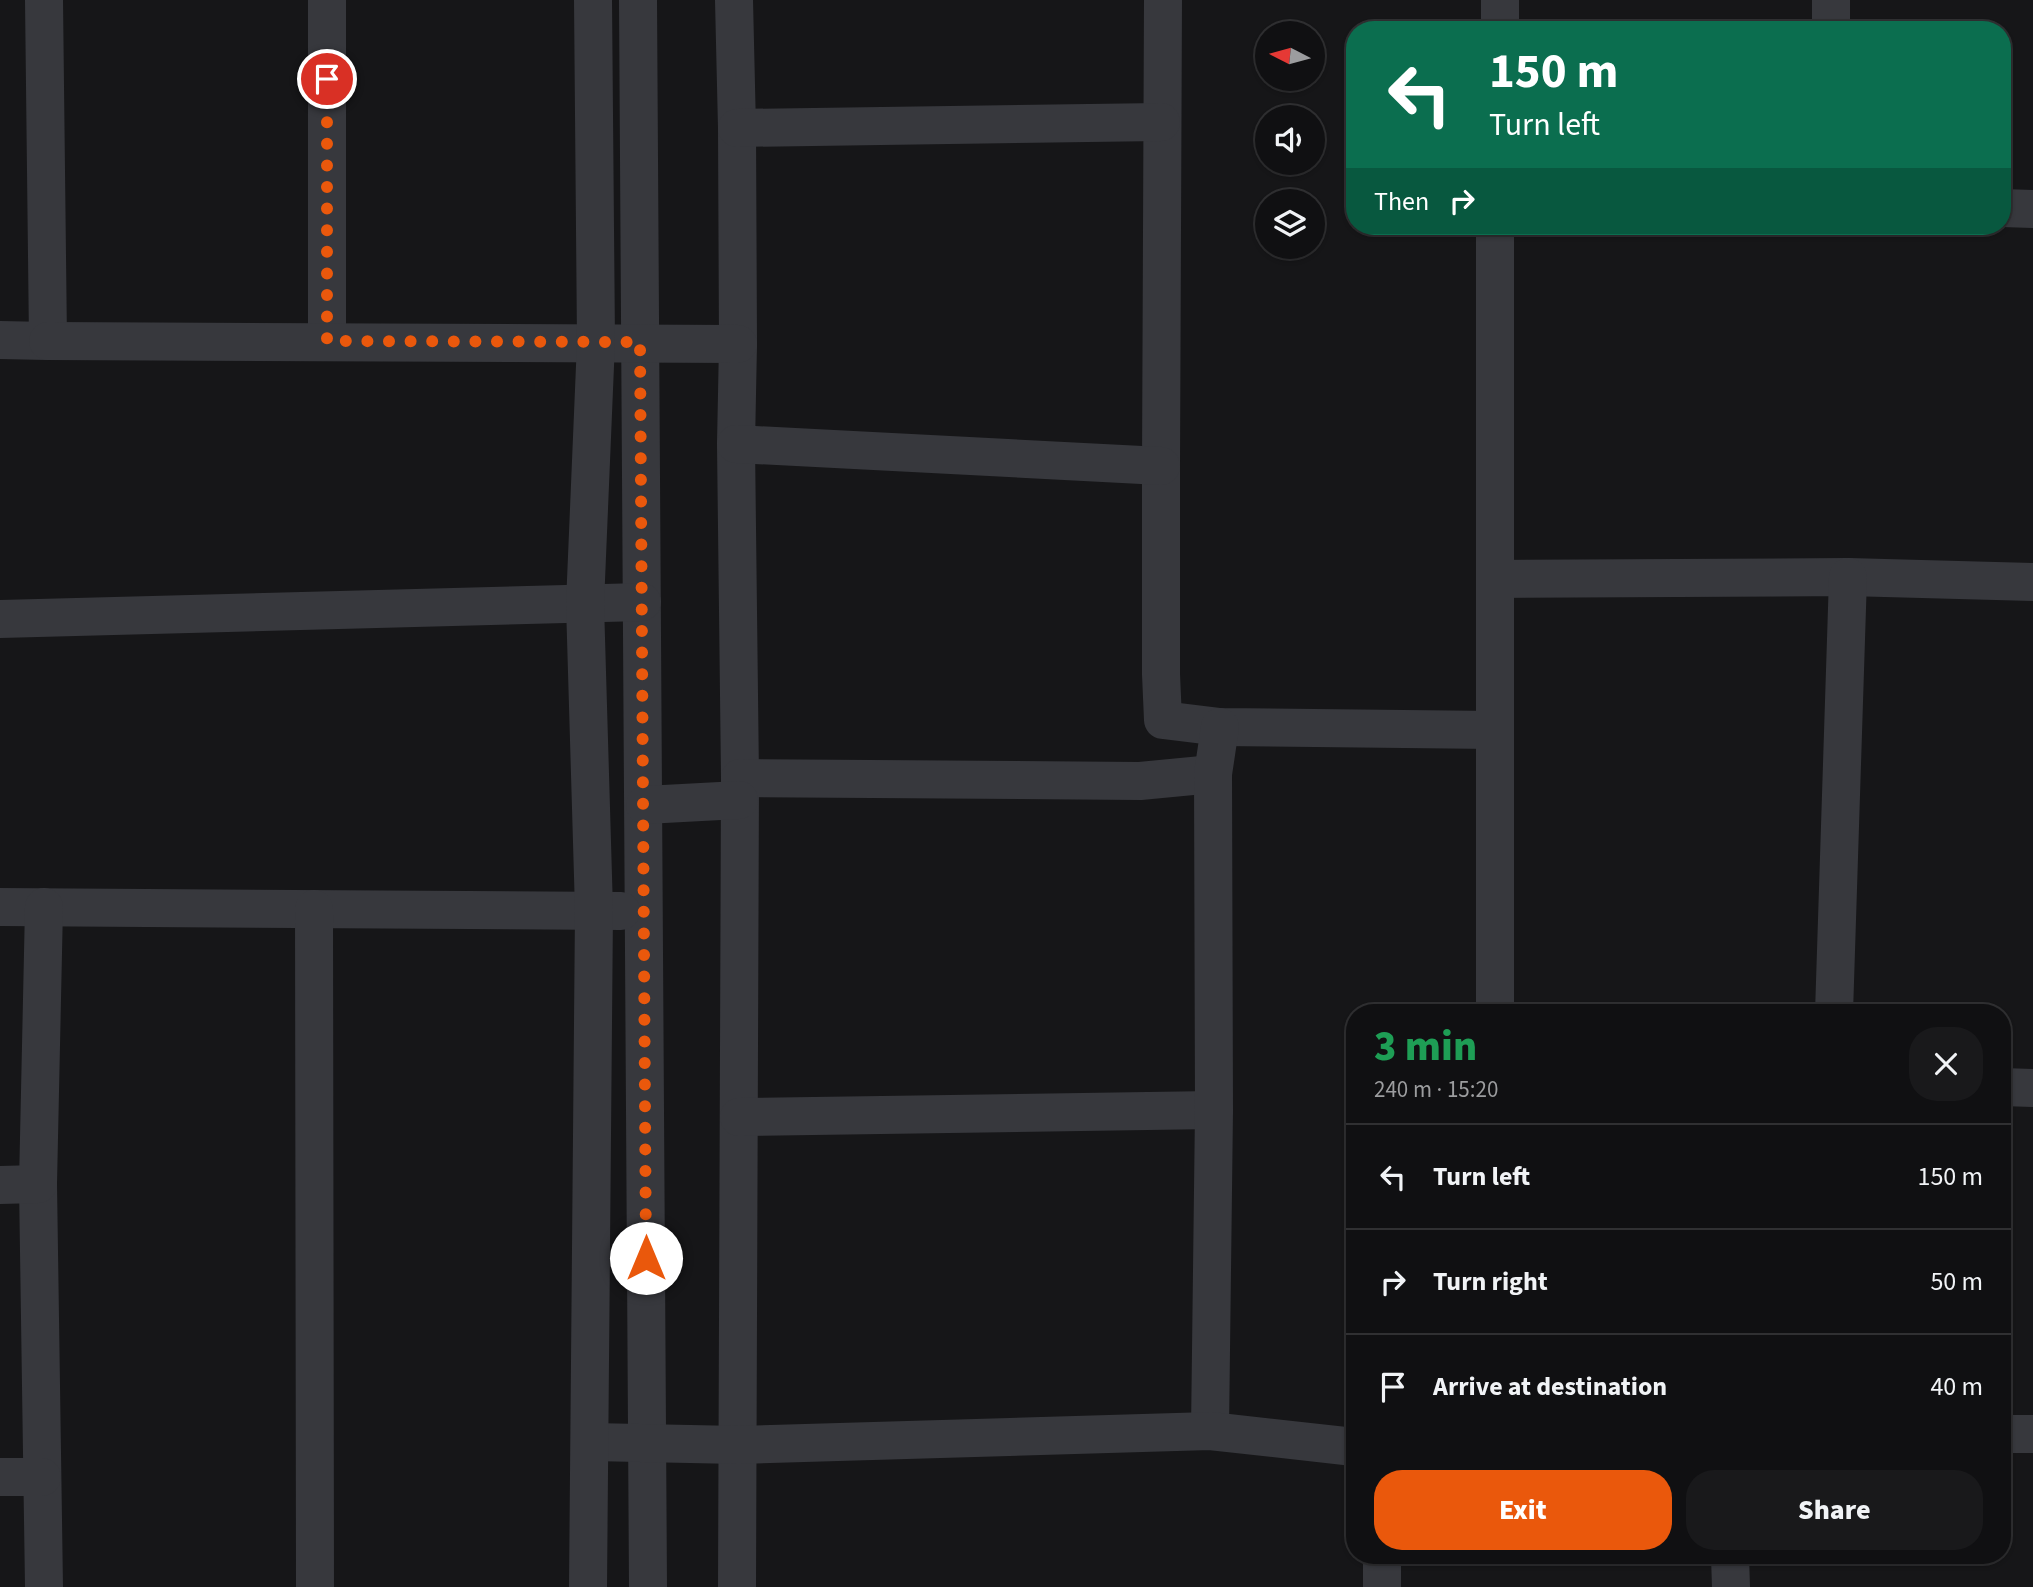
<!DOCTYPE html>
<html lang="en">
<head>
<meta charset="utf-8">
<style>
	:root { --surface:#101012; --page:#19191b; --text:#f1f3f6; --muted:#9c9d9f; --line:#303032; --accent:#ea580c }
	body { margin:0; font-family:"Source Sans 3",sans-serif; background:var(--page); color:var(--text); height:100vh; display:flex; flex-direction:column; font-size:26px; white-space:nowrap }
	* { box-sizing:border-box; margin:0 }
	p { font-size:23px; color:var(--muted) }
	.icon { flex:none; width:38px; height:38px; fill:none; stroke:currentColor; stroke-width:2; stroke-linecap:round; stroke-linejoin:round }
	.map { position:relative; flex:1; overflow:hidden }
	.sheet { position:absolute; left:1346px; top:1004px; width:665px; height:560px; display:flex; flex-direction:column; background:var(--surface); border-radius:28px; box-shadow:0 2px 5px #0004,0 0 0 2px var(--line) }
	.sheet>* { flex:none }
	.top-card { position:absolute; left:1346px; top:21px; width:665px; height:214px; border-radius:28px; box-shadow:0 2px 5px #0004,0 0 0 2px var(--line); background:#0b6e4f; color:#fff; overflow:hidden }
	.needle { width:46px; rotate:276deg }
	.buttons { position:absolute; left:1255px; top:21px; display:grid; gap:14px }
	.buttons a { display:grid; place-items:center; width:70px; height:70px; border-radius:50%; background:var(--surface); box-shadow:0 2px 5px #0004,0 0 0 2px var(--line); font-size:35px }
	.pin { position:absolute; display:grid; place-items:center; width:60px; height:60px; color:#fff; margin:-30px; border:4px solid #fff; border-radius:50%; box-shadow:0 2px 7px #0007 }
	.me { position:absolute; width:77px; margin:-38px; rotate:0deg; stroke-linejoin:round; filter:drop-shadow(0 0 5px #0008) }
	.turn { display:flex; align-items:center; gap:24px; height:147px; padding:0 28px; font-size:32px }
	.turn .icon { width:91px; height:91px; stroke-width:2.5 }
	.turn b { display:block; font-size:49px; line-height:60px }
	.then { display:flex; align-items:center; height:66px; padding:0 28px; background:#0003; gap:14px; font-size:26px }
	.round { display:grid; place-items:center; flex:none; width:74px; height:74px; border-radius:28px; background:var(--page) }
	.overview { display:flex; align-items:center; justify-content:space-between; height:119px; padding:0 28px }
	h1 { font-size:42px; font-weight:800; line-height:52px; color:#1e9e55 }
	.action { display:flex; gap:14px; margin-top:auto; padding:14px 28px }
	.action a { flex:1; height:80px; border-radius:28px; background:var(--accent); color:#fff; font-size:28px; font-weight:800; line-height:80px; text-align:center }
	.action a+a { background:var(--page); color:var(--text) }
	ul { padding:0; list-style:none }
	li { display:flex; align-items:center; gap:21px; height:105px; padding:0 28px; border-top:2px solid var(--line) }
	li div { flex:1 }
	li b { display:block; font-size:26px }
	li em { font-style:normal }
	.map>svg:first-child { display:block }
</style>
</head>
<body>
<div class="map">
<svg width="2033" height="1587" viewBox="0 0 2033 1587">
	<rect width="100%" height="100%" fill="#161618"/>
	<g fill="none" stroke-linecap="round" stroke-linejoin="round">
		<g stroke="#37383d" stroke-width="38">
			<polyline points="327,0 327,341"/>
			<polyline points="638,0 648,1587"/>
			<polyline points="734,0 737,128 738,344 736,444 740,778 737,1587"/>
			<polyline points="1163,0 1161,466 1161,674 1163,720 1220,727 1494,730"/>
			<polyline points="1831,0 1831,30"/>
			<polyline points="1500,30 1500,0"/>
			<polyline points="737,128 1161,122"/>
			<polyline points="2002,208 2033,209"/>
			<polyline points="0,340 48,341 44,0"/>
			<polyline points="48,341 738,344"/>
			<polyline points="736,444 1161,466"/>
			<polyline points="1495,579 1848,577 2033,582"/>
			<polyline points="0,619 642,602"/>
			<polyline points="740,778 1140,781 1213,774"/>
			<polyline points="645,805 739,800"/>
			<polyline points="0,907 621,911"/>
			<polyline points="314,909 315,1587"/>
			<polyline points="1495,1013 1495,226"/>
			<polyline points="1834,1013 1848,577"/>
			<polyline points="2002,1087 2033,1088"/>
			<polyline points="739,1117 1214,1110"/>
			<polyline points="38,1184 44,1587"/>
			<polyline points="0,1185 38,1184 44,907"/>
			<polyline points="1210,1431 1214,1110 1213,774 1220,727"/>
			<polyline points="2002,1434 2033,1434"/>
			<polyline points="591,1442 739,1445 1210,1431 1354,1447"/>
			<polyline points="0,1477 42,1477"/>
			<polyline points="1730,1556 1731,1587"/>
			<polyline points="588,1587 594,910 585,604 596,342 593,0"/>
			<polyline points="1382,1587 1382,1556"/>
		</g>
	</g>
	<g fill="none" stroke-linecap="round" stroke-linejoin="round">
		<polyline stroke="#ea580c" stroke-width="12" stroke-dasharray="0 21.6" points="327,79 327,341 640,342 646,1258"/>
	</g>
</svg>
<div class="buttons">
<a><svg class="needle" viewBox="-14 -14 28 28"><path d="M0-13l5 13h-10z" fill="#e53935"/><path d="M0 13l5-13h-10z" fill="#9c9d9f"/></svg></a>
<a><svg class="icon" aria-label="sound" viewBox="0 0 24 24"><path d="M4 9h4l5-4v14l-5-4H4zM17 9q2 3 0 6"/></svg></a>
<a><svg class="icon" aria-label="layers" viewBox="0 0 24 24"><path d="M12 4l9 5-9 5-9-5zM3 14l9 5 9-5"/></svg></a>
</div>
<div class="pin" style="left:327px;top:79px;background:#d93025"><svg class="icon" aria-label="arrive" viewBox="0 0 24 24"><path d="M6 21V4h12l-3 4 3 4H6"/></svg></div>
<svg class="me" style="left:646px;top:1258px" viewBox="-20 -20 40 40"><circle r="19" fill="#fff"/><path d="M0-13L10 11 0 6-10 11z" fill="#ea580c"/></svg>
<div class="top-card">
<div class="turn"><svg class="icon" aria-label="left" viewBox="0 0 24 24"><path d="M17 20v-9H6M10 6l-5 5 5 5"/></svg><div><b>150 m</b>Turn left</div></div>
<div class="then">Then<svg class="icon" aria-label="right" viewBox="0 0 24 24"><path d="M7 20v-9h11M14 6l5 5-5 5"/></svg></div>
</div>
<section class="sheet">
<div class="overview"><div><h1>3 min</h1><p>240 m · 15:20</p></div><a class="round"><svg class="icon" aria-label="close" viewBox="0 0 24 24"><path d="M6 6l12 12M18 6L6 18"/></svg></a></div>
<ul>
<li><svg class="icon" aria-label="left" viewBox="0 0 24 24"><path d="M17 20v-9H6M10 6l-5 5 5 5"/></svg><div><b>Turn left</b></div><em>150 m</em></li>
<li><svg class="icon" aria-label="right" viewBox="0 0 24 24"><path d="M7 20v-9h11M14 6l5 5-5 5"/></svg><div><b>Turn right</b></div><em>50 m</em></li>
<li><svg class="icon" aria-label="arrive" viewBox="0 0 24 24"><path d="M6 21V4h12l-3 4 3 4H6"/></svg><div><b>Arrive at destination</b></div><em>40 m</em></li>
</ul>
<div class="action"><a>Exit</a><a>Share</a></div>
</section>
</div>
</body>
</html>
